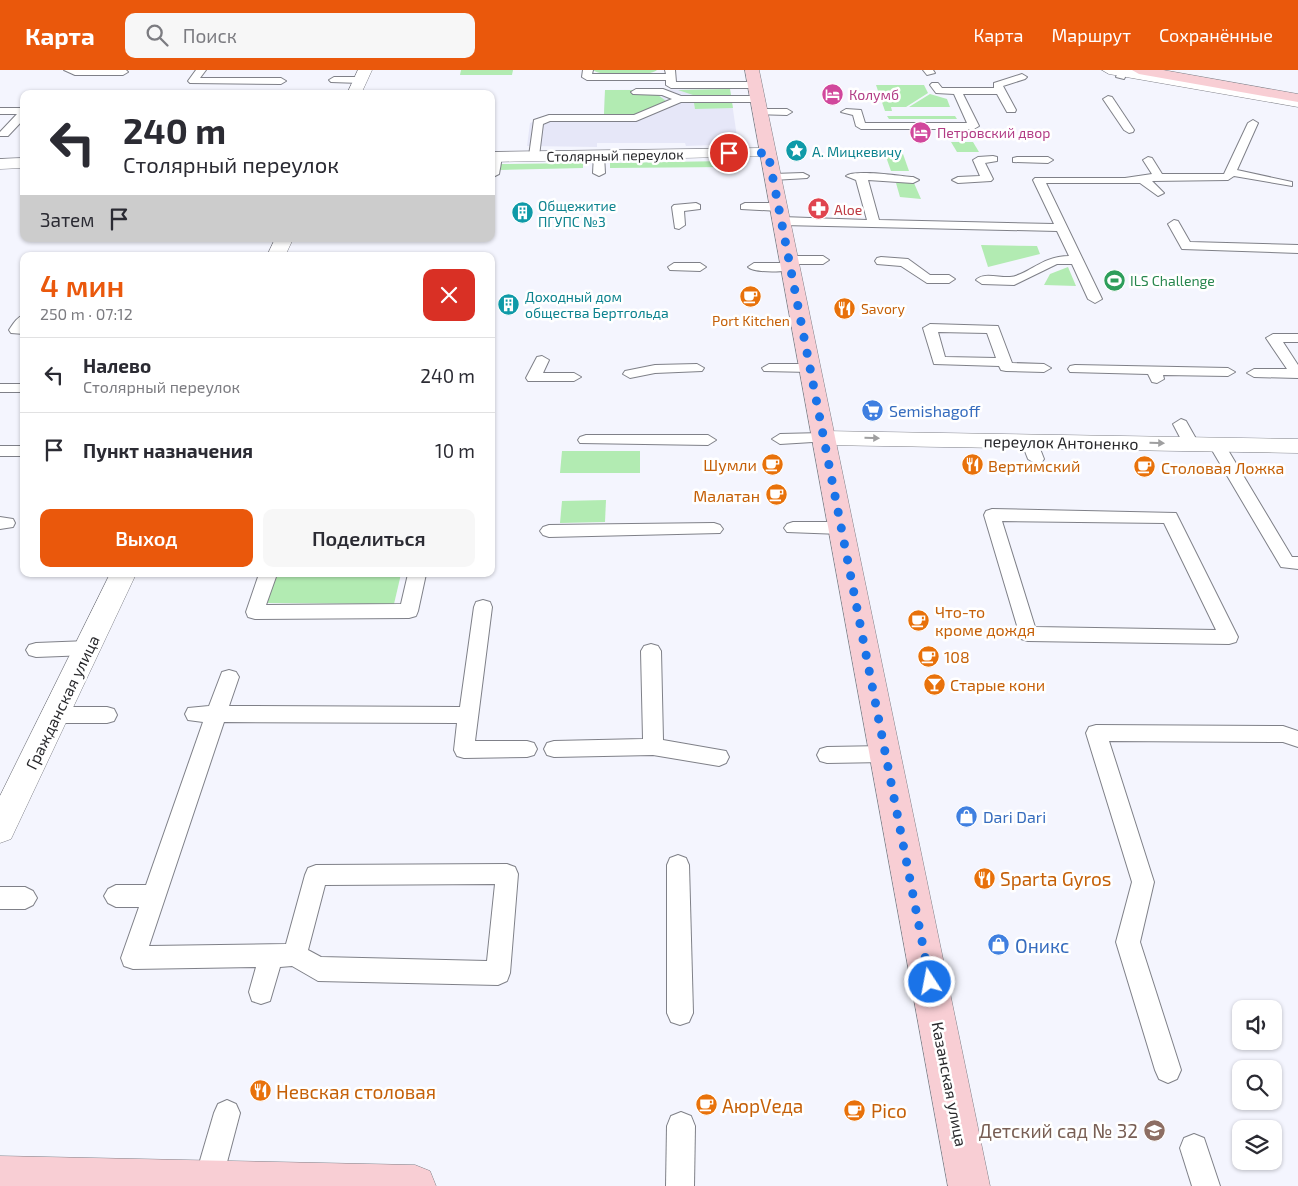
<!DOCTYPE html>
<html lang="ru">
<head>
<meta charset="utf-8">
<style>
	:root { --surface:#fff; --page:#f7f7f7; --text:#2b2b33; --muted:#7c7c81; --line:#e1e1e2; --accent:#ea580c }
	body { margin:0; font-family:"Exo 2",sans-serif; background:var(--page); color:var(--text); height:100vh; display:flex; flex-direction:column; font-size:19px; white-space:nowrap }
	* { box-sizing:border-box; margin:0 }
	p { font-size:16px; color:var(--muted) }
	.icon { flex:none; width:28px; height:28px; fill:none; stroke:currentColor; stroke-width:2; stroke-linecap:round; stroke-linejoin:round }
	.map { position:relative; flex:1; overflow:hidden }
	.drawer { position:absolute; left:20px; top:182px; width:475px; height:325px; display:flex; flex-direction:column; background:var(--surface); border-radius:10px; box-shadow:0 1px 4px #0004 }
	.drawer>* { flex:none }
	.hud { position:absolute; left:20px; top:20px; width:475px; height:152px; border-radius:10px; box-shadow:0 1px 4px #0004; background:#fff; color:var(--text); overflow:hidden }
	.tools { position:absolute; left:1232px; top:930px; display:grid; gap:10px }
	.tools a { display:grid; place-items:center; width:50px; height:50px; border-radius:10px; background:var(--surface); box-shadow:0 1px 4px #0004; font-size:25px }
	.pin { position:absolute; display:grid; place-items:center; width:42px; height:42px; color:#fff; margin:-21px; border:2px solid #fff; border-radius:50%; box-shadow:0 1px 5px #0007 }
	.me { position:absolute; width:55px; margin:-28px; rotate:349deg; stroke-linejoin:round; filter:drop-shadow(0 0 4px #0008) }
	.turn { display:flex; align-items:center; gap:18px; height:105px; padding:0 20px; font-size:22px }
	.turn .icon { width:65px; height:65px; stroke-width:2.5 }
	.turn b { display:block; font-size:35px; line-height:42px }
	.then { display:flex; align-items:center; height:48px; padding:0 20px; background:#0003; gap:10px; font-size:19px }
	.round { display:grid; place-items:center; flex:none; width:52px; height:52px; border-radius:10px; background:var(--page) }
	.headline { display:flex; align-items:center; justify-content:space-between; height:85px; padding:0 20px }
	h1 { font-size:30px; font-weight:600; line-height:38px; color:var(--accent) }
	.cta { display:flex; gap:10px; margin-top:auto; padding:10px 20px }
	.cta a { flex:1; height:58px; border-radius:10px; background:var(--accent); color:#fff; font-size:20px; font-weight:600; line-height:58px; text-align:center }
	.cta a+a { background:var(--page); color:var(--text) }
	ul { padding:0; list-style:none }
	li { display:flex; align-items:center; gap:15px; height:75px; padding:0 20px; border-top:1px solid var(--line) }
	li div { flex:1 }
	li b { display:block; font-size:19px }
	li em { font-style:normal }
	header { display:flex; align-items:center; gap:30px; box-sizing:border-box; height:70px; padding:0 25px; background:var(--accent); color:#fff }
	header strong { font-size:24px }
	nav { display:flex; gap:28px; margin-inline-start:auto; font-size:18px }
	.search { width:350px; height:45px; background:var(--page); display:flex; align-items:center; gap:12px; box-sizing:border-box; padding:0 18px; border-radius:10px; color:var(--muted); font-size:19px }
	.map>svg:first-child { display:block }
</style>
</head>
<body>
<header>
<strong>Карта</strong>
<div class="search"><svg class="icon" aria-label="search" viewBox="0 0 24 24"><circle cx="10" cy="10" r="6"/><path d="M15 15l6 6"/></svg>Поиск</div>
<nav><a>Карта</a><a>Маршрут</a><a>Сохранённые</a></nav>
</header>
<div class="map">
<svg width="1298" height="1116" viewBox="0 0 1298 1116">
	<rect width="100%" height="100%" fill="#f4f5fe"/>
	<polygon fill="#e6e7f8" points="730,19 738,74 686,76 685,73 597,73 597,77 527,76 530,53 552,45 604,44 605,20"/>
	<g fill="#b2ebb2">
		<polygon points="461,0 513,0 512,5 460,5"/>
		<path d="M 593,0 L 657,0 C 650,7 600,7 593,0 Z"/>
		<polygon points="876,15 924,15 928,23 906,37 891,37 892,41 885,41"/>
		<polygon points="730,19 731,25 693,25 678,20"/>
		<polygon points="605,20 635,20 636,25 658,25 666,31 636,44 604,44"/>
		<polygon points="930,24 947,29 950,37 909,37"/>
		<polygon points="698,32 732,32 733,38 695,39 694,33"/>
		<polygon points="887,46 955,46 957,49 889,49"/>
		<polygon points="951,72 973,72 979,82 957,82"/>
		<polygon points="885,84 903,84 909,101 891,101"/>
		<polygon points="726,91 727,97 610,98 610,93"/>
		<polygon points="583,93 583,98 500,100 501,94"/>
		<polygon points="896,113 914,113 921,129 900,127"/>
		<polygon points="981,175 1037,176 1040,184 988,197"/>
		<polygon points="1068,197 1076,216 1044,215 1050,204"/>
		<polygon points="562,381 640,381 640,403 560,403"/>
		<polygon points="606,430 605,452 560,453 562,431"/>
		<polygon points="276,504 401,504 394,534 266,533"/>
	</g>
	<g fill="none" stroke-linecap="round" stroke-linejoin="round">
		<defs>
			<g id="lane">
				<polygon points="64,0 126,0 128,2 123,5 75,5"/>
				<polygon points="196,0 206,0 200,8 281,8 286,11 281,14 190,13 188,11"/>
				<polygon points="583,0 593,0 592,4 666,4 665,0 675,0 676,12 755,12 760,15 755,18 671,18 666,15 666,10 587,10 582,7"/>
				<polygon points="923,0 933,0 935,3 927,5"/>
				<polygon points="1119,0 1129,0 1124,9 1116,7"/>
				<polygon points="1022,4 1027,7 1025,9 1003,16 1016,40 1015,42 1007,42 997,24 963,24 979,56 974,59 861,59 856,56 853,45 841,42 846,39 861,40 865,53 967,53 954,24 936,23 930,15 932,13 938,13 942,18 994,18 994,13"/>
				<polygon points="334,7 360,7 365,10 360,13 331,12 329,10"/>
				<polygon points="636,19 663,19 681,26 758,26 763,29 758,32 681,32 636,51 550,51 543,54 539,86 534,89 529,86 534,50 549,45 634,45 672,29 662,25 633,24 631,22"/>
				<polygon points="1108,26 1112,27 1134,60 1133,62 1129,63 1124,60 1103,29"/>
				<polygon points="0,38 24,38 24,49 8,66 0,66 0,62 17,44 0,44"/>
				<polygon points="760,39 787,39 792,42 787,45 756,44 756,40"/>
				<path d="M 1253,50 L 1258,53 L 1237,100 L 1292,112 L 1292,116 L 1234,106 L 1228,110 L 1152,111 L 1164,123 L 1158,126 L 1140,113 L 1046,113 L 1102,229 L 1095,233 L 1088,229 L 1072,194 L 1057,194 L 1014,215 L 982,214 L 976,210 C 983,202 1000,208 1010,207 C 1029,205 1041,186 1069,186 L 1057,161 L 782,155 L 776,151 L 782,147 L 867,150 L 856,110 L 846,106 C 854,99 900,106 913,107 L 919,110 L 913,113 L 868,110 L 879,150 L 1054,154 L 1033,110 L 1035,108 L 1125,108 L 1152,104 L 1143,90 L 1148,87 L 1152,88 L 1162,104 L 1224,104 L 1248,53 Z"/>
				<polygon points="599,82 604,85 605,103 599,106 593,103 594,85"/>
				<polygon points="497,84 502,87 499,104 493,107 491,88"/>
				<polygon points="993,86 997,87 997,91 985,93 993,109 991,111 958,113 952,110 958,107 980,106 973,90 978,87"/>
				<polygon points="1017,87 1048,87 1053,90 1048,93 1013,92 1013,88"/>
				<polygon points="803,103 809,106 807,108 773,110 767,107 773,104"/>
				<polygon points="696,133 700,135 700,139 684,141 685,155 679,159 675,158 672,137 674,135"/>
				<polygon points="745,133 779,133 785,137 779,141 741,139 741,135"/>
				<polygon points="1174,150 1178,151 1190,172 1298,175 1298,183 1182,179 1168,154"/>
				<path d="M 789,186 L 823,186 L 829,190 L 823,194 L 792,194 L 796,197 C 790,203 754,203 748,197 L 754,193 L 787,193 L 783,190 Z"/>
				<polygon points="881,187 908,189 930,205 949,205 955,209 949,213 927,213 901,196 877,194 875,191 877,188"/>
				<polygon points="674,193 700,193 706,197 700,201 670,200 668,197"/>
				<path d="M 24,245 L 24,264 L 11,263 L 9,260 C 13,254 17,247 24,245 Z"/>
				<path d="M 930,254 L 998,256 L 1012,293 L 1044,294 L 1051,298 L 1044,302 L 1006,301 L 1001,300 L 999,296 L 934,294 L 923,258 ZM 938,262 L 987,263 L 996,288 L 945,287 Z"/>
				<polygon points="1273,264 1298,264 1298,272 1283,272 1298,295 1298,308 1254,307 1247,303 1254,299 1287,299 1266,268"/>
				<polygon points="542,286 549,290 543,303 574,303 581,307 574,311 528,311 526,308 537,287"/>
				<polygon points="697,294 704,298 702,301 655,303 630,308 623,304 625,301 655,295"/>
				<polygon points="769,294 810,294 817,298 810,302 764,301 762,298"/>
				<polygon points="1075,295 1228,298 1235,302 1228,306 1163,305 1164,309 1157,313 1152,312 1148,304 1070,302 1068,299 1070,296"/>
				<rect x="0" y="314" width="24" height="8"/>
				<polygon points="1181,349 1186,351 1199,374 1197,377 1185,377 1173,354"/>
				<polygon points="823,363 831,368 829,371 780,374 772,369 780,364"/>
				<polygon points="586,365 708,365 716,370 708,375 580,373 578,370 580,367"/>
				<polygon points="1029,366 1037,371 1044,389 1042,392 1036,394 1028,389 1021,371"/>
				<polygon points="1217,370 1225,375 1292,487 1298,487 1298,499 1281,497 1209,375"/>
				<rect x="0" y="376" width="24" height="10"/>
				<path d="M 992,439 L 1176,443 L 1238,567 L 1236,572 L 1229,574 L 1028,571 L 1021,569 L 984,445 L 986,441 ZM 1002,451 L 1164,453 L 1216,560 L 1035,557 Z"/>
				<polygon points="0,447 13,449 15,453 13,457 0,459"/>
				<polygon points="793,452 841,452 847,454 850,458 847,462 841,464 787,462 784,458 787,454"/>
				<polygon points="714,453 720,455 723,459 720,463 549,467 543,465 540,461 543,457 549,455"/>
				<polygon points="259,504 277,504 266,535 401,534 408,504 426,504 418,541 416,546 409,548 255,549 248,547 246,542"/>
				<path d="M 483,530 L 490,532 L 492,537 L 475,671 L 527,671 L 534,673 L 537,679 L 534,685 L 527,687 L 464,688 L 457,686 L 454,680 L 457,653 L 224,652 L 149,876 L 286,874 L 305,805 L 308,798 L 316,795 L 507,794 L 515,797 L 518,804 L 510,903 L 507,911 L 498,915 L 318,911 L 292,896 L 280,897 L 270,931 L 261,934 L 252,931 L 249,922 L 256,897 L 133,899 L 124,896 L 121,888 L 139,837 L 116,837 L 108,833 L 104,826 L 108,819 L 116,815 L 146,815 L 203,652 L 188,650 L 185,644 L 188,638 L 209,636 L 222,602 L 229,600 L 236,602 L 239,607 L 229,636 L 460,637 L 474,537 L 476,532 ZM 495,814 L 487,891 L 321,887 L 308,880 L 325,815 Z"/>
				<polygon points="88,571 95,573 98,578 95,583 88,585 36,587 29,585 26,580 29,575 36,573"/>
				<polygon points="651,574 658,576 661,581 663,670 726,681 729,687 726,693 719,696 653,685 554,687 547,685 544,679 547,673 554,671 643,669 641,581 644,576"/>
				<polygon points="55,637 107,637 114,639 117,645 114,651 107,653 55,653 48,651 45,645 48,639"/>
				<polygon points="1096,655 1283,656 1298,661 1298,677 1283,672 1109,671 1154,812 1140,872 1181,1000 1177,1009 1168,1013 1159,1009 1155,1000 1116,872 1132,812 1086,663 1089,657"/>
				<polygon points="885,676 892,678 895,684 892,690 885,692 827,693 820,691 817,685 820,679 827,677"/>
				<polygon points="678,785 686,788 689,795 693,943 689,952 680,955 671,952 667,943 667,795 670,788"/>
				<polygon points="0,817 25,817 33,821 37,828 33,835 25,839 0,839"/>
				<polygon points="227,1030 236,1034 240,1043 222,1111 220,1116 196,1116 194,1111 214,1043 218,1034"/>
				<polygon points="681,1042 691,1046 695,1056 694,1116 666,1116 667,1056 671,1046"/>
				<polygon points="1194,1064 1204,1068 1220,1116 1192,1116 1180,1078 1184,1068"/>
			</g>
			<g id="street">
				<polygon points="358,0 372,0 361,24 347,24"/>
				<polygon points="1102,0 1133,0 1298,29 1298,37 1109,4"/>
				<polygon points="768,78 776,83 774,86 491,92 491,82"/>
				<polygon points="24,88 24,98 0,99 0,89"/>
				<polygon points="275,169 293,169 285,186 267,186"/>
				<polygon points="823,361 1298,369 1298,383 823,375 815,373 812,368 815,363"/>
				<polygon points="110,504 136,504 11,769 0,773 0,726"/>
			</g>
			<g id="secondary">
				<polygon points="745,0 759,0 990,1116 948,1116"/>
				<polygon points="1132,0 1163,0 1298,24 1298,32 1139,4"/>
				<polygon points="0,1086 415,1095 430,1101 436,1116 0,1116"/>
			</g>
		</defs>
		<use href="#lane" stroke="#7f8088" stroke-width="2"/>
		<use href="#street" stroke="#7f8088" stroke-width="1"/>
		<use href="#secondary" stroke="#7f8088" stroke-width="1"/>
		<use href="#lane" fill="#fff" fill-rule="evenodd"/>
		<use href="#street" fill="#fff" fill-rule="evenodd"/>
		<use href="#secondary" fill="#f8ced4" fill-rule="evenodd"/>
	</g>
	<defs><path id="oneway-solid" d="M-6-.8H1V-3.2L6.5 0L1 3.2V.8H-6Z" transform="scale(1.25)"/></defs>
	<g fill="#9f9fa0">
		<use href="#oneway-solid" transform="translate(872 368) rotate(1)"/>
		<use href="#oneway-solid" transform="translate(1157 373) rotate(1)"/>
	</g>
	<g fill="none" stroke-linecap="round" stroke-linejoin="round">
		<polyline stroke="#1a73e8" stroke-width="9" stroke-dasharray="0 16.2" points="729,83 768,83 930,912"/>
	</g>
	<defs>
		<symbol id="hotel-disc" viewBox="-11 -11 22 22"><circle r="9.5" fill="#d1479c" stroke="#fff"/><path d="M-6-4.5h1.5V1H6V5H4.5V3h-9V5H-6ZM-4 0a1.8 1.8 0 1 1 3.6 0ZM.5 0V-2.5h3Q6-2.5 6 0Z" fill="#fff"/></symbol>
		<symbol id="sight-disc" viewBox="-11 -11 22 22"><circle r="9.5" fill="#0f9aa8" stroke="#fff"/><path d="M0-6L1.8-2.2L6-1.7L2.9 1.2L3.7 5.4L0 3.3L-3.7 5.4L-2.9 1.2L-6-1.7L-1.8-2.2Z" fill="#fff"/></symbol>
		<symbol id="pharmacy-disc" viewBox="-11 -11 22 22"><circle r="9.5" fill="#e0444e" stroke="#fff"/><path d="M-2-6h4v4h4v4h-4v4h-4v-4h-4v-4h4Z" fill="#fff"/></symbol>
		<symbol id="building-disc" viewBox="-11 -11 22 22"><circle r="9.5" fill="#0f9aa8" stroke="#fff"/><path d="M-4-6H4V6H1V3H-1V6H-4ZM-2.5-4.3h1.7v1.8h-1.7ZM.8-4.3h1.7v1.8H.8ZM-2.5-1h1.7V.8h-1.7ZM.8-1h1.7V.8H.8Z" fill="#fff"/></symbol>
		<symbol id="stadium-disc" viewBox="-11 -11 22 22"><circle r="9.5" fill="#2e9e5b" stroke="#fff"/><path d="M0-5a6.5 5 0 1 0 0 10a6.5 5 0 1 0 0-10ZM-3.5-1.8h7v3.6h-7Z" fill="#fff"/></symbol>
		<symbol id="cafe-disc" viewBox="-11 -11 22 22"><circle r="9.5" fill="#e8710a" stroke="#fff"/><path d="M-5.5-4.5H6V0H3Q3 3.5 0 3.5H-2.5Q-5.5 3.5-5.5 0ZM3-3.2v2h1.7v-2ZM-6 4.5H4V6H-6Z" fill="#fff"/></symbol>
		<symbol id="restaurant-disc" viewBox="-11 -11 22 22"><circle r="9.5" fill="#e8710a" stroke="#fff"/><path d="M-5-6h1v4h1v-4h1v4h1v-4h1v5L-1.5 .5V6h-2V.5L-5-1ZM5-6V6H3V1.5H1.5Q1.5-4 5-6Z" fill="#fff"/></symbol>
		<symbol id="supermarket-disc" viewBox="-11 -11 22 22"><circle r="9.5" fill="#3f7fe0" stroke="#fff"/><path d="M-6-5.5h2.5l.6 2H6L4.5 2H-2.5L-4.4-4H-6ZM-1.5 3.2a1.3 1.3 0 1 0 .1 0ZM3 3.2a1.3 1.3 0 1 0 .1 0Z" fill="#fff"/></symbol>
		<symbol id="bar-disc" viewBox="-11 -11 22 22"><circle r="9.5" fill="#e8710a" stroke="#fff"/><path d="M-6-5H6L.8 .8V4.5H3.5V6h-7V4.5H-.8V.8Z" fill="#fff"/></symbol>
		<symbol id="shop-disc" viewBox="-11 -11 22 22"><circle r="9.5" fill="#3f7fe0" stroke="#fff"/><path d="M-5-2.5h2.3a2.7 3.5 0 0 1 5.4 0H5L5.5 6h-11ZM-1.5-2.5h3a1.5 2.3 0 0 0-3 0Z" fill="#fff"/></symbol>
		<symbol id="school-disc" viewBox="-11 -11 22 22"><circle r="9.5" fill="#8d6e63" stroke="#fff"/><path d="M0-5L7-2L0 1L-7-2ZM-4 1L0 2.5L4 1V4Q0 6-4 4Z" fill="#fff"/></symbol>
	</defs>
	<g fill-rule="evenodd">
		<use href="#hotel-disc" x="820" y="12" width="25" height="25"/>
		<use href="#hotel-disc" x="908" y="50" width="25" height="25"/>
		<use href="#sight-disc" x="784" y="68" width="25" height="25"/>
		<use href="#pharmacy-disc" x="806" y="126" width="25" height="25"/>
		<use href="#building-disc" x="510" y="130" width="25" height="25"/>
		<use href="#stadium-disc" x="1102" y="198" width="25" height="25"/>
		<use href="#cafe-disc" x="738" y="214" width="25" height="25"/>
		<use href="#building-disc" x="496" y="222" width="25" height="25"/>
		<use href="#restaurant-disc" x="832" y="226" width="25" height="25"/>
		<use href="#supermarket-disc" x="860" y="328" width="25" height="25"/>
		<use href="#cafe-disc" x="760" y="382" width="25" height="25"/>
		<use href="#restaurant-disc" x="960" y="382" width="25" height="25"/>
		<use href="#cafe-disc" x="1132" y="384" width="25" height="25"/>
		<use href="#cafe-disc" x="764" y="412" width="25" height="25"/>
		<use href="#cafe-disc" x="906" y="538" width="25" height="25"/>
		<use href="#cafe-disc" x="916" y="574" width="25" height="25"/>
		<use href="#bar-disc" x="922" y="602" width="25" height="25"/>
		<use href="#shop-disc" x="954" y="734" width="25" height="25"/>
		<use href="#restaurant-disc" x="972" y="796" width="25" height="25"/>
		<use href="#shop-disc" x="986" y="862" width="25" height="25"/>
		<use href="#restaurant-disc" x="248" y="1008" width="25" height="25"/>
		<use href="#cafe-disc" x="694" y="1022" width="25" height="25"/>
		<use href="#cafe-disc" x="842" y="1028" width="25" height="25"/>
		<use href="#school-disc" x="1142" y="1048" width="25" height="25"/>
	</g>
	<g text-anchor="middle" dominant-baseline="central" stroke-width="5" stroke-linejoin="round" paint-order="stroke">
		<g font-size="14" fill="#b23c85" stroke="#fff" text-anchor="start">
			<text x="849" y="24">Колумб</text>
			<text x="937" y="62">Петровский двор</text>
		</g>
		<g font-size="14" fill="#0d838f" stroke="#fff" text-anchor="start">
			<text x="812" y="81">А. Мицкевичу</text>
			<text x="538" y="135">Общежитие<tspan x="538" dy="16">ПГУПС №3</tspan></text>
			<text x="525" y="226">Доходный дом<tspan x="525" dy="16">общества Бертгольда</tspan></text>
		</g>
		<g font-size="14" fill="#29292c" stroke="#fff">
			<text transform="translate(615 85) rotate(-1)">Столярный переулок</text>
		</g>
		<g font-size="14" fill="#be3a42" stroke="#fff" text-anchor="start">
			<text x="834" y="139">Aloe</text>
		</g>
		<g font-size="14" fill="#27864d" stroke="#fff" text-anchor="start">
			<text x="1130" y="210">ILS Challenge</text>
		</g>
		<g font-size="14" fill="#c56008" stroke="#fff" text-anchor="start">
			<text x="861" y="238">Savory</text>
			<text x="751" y="250" text-anchor="middle">Port Kitchen</text>
		</g>
		<g font-size="16" fill="#366cbe" stroke="#fff" text-anchor="start">
			<text x="889" y="340">Semishagoff</text>
			<text x="983" y="746">Dari Dari</text>
		</g>
		<g font-size="16" fill="#29292c" stroke="#fff">
			<text transform="translate(1061 372) rotate(1)">переулок Антоненко</text>
			<text transform="translate(62 632) rotate(-64)">Гражданская улица</text>
			<text transform="translate(950 1014) rotate(79)">Казанская улица</text>
		</g>
		<g font-size="16" fill="#c56008" stroke="#fff" text-anchor="start">
			<text x="757" y="394" text-anchor="end">Шумли</text>
			<text x="988" y="395">Вертимский</text>
			<text x="1161" y="397">Столовая Ложка</text>
			<text x="760" y="425" text-anchor="end">Малатан</text>
			<text x="935" y="541">Что-то<tspan x="935" dy="18">кроме дождя</tspan></text>
			<text x="944" y="586">108</text>
			<text x="950" y="614">Старые кони</text>
		</g>
		<g font-size="19" fill="#c56008" stroke="#fff" text-anchor="start">
			<text x="1000" y="808">Sparta Gyros</text>
			<text x="276" y="1021">Невская столовая</text>
			<text x="722" y="1035">АюрVеда</text>
			<text x="871" y="1040">Pico</text>
		</g>
		<g font-size="19" fill="#366cbe" stroke="#fff" text-anchor="start">
			<text x="1015" y="875">Оникс</text>
		</g>
		<g font-size="19" fill="#785e54" stroke="#fff" text-anchor="end">
			<text x="1138" y="1060">Детский сад № 32</text>
		</g>
	</g>
</svg>
<div class="tools">
<a><svg class="icon" aria-label="sound" viewBox="0 0 24 24"><path d="M4 9h4l5-4v14l-5-4H4zM17 9q2 3 0 6"/></svg></a>
<a><svg class="icon" aria-label="search" viewBox="0 0 24 24"><circle cx="10" cy="10" r="6"/><path d="M15 15l6 6"/></svg></a>
<a><svg class="icon" aria-label="layers" viewBox="0 0 24 24"><path d="M12 4l9 5-9 5-9-5zM3 14l9 5 9-5"/></svg></a>
</div>
<div class="pin" style="left:729px;top:83px;background:#d93025"><svg class="icon" aria-label="arrive" viewBox="0 0 24 24"><path d="M6 21V4h12l-3 4 3 4H6"/></svg></div>
<svg class="me" style="left:930px;top:912px" viewBox="-20 -20 40 40"><circle r="17" fill="#1a73e8" stroke="#fff" stroke-width="3"/><path d="M0-11L8 9 0 5-8 9z" fill="#fff"/></svg>
<div class="hud">
<div class="turn"><svg class="icon" aria-label="left" viewBox="0 0 24 24"><path d="M17 20v-9H6M10 6l-5 5 5 5"/></svg><div><b>240 m</b>Столярный переулок</div></div>
<div class="then">Затем<svg class="icon" aria-label="arrive" viewBox="0 0 24 24"><path d="M6 21V4h12l-3 4 3 4H6"/></svg></div>
</div>
<section class="drawer">
<div class="headline"><div><h1>4 мин</h1><p>250 m · 07:12</p></div><a class="round" style="background:#d93025;color:#fff"><svg class="icon" aria-label="close" viewBox="0 0 24 24"><path d="M6 6l12 12M18 6L6 18"/></svg></a></div>
<ul>
<li><svg class="icon" aria-label="left" viewBox="0 0 24 24"><path d="M17 20v-9H6M10 6l-5 5 5 5"/></svg><div><b>Налево</b><p>Столярный переулок</p></div><em>240 m</em></li>
<li><svg class="icon" aria-label="arrive" viewBox="0 0 24 24"><path d="M6 21V4h12l-3 4 3 4H6"/></svg><div><b>Пункт назначения</b></div><em>10 m</em></li>
</ul>
<div class="cta"><a>Выход</a><a>Поделиться</a></div>
</section>
</div>
</body>
</html>
